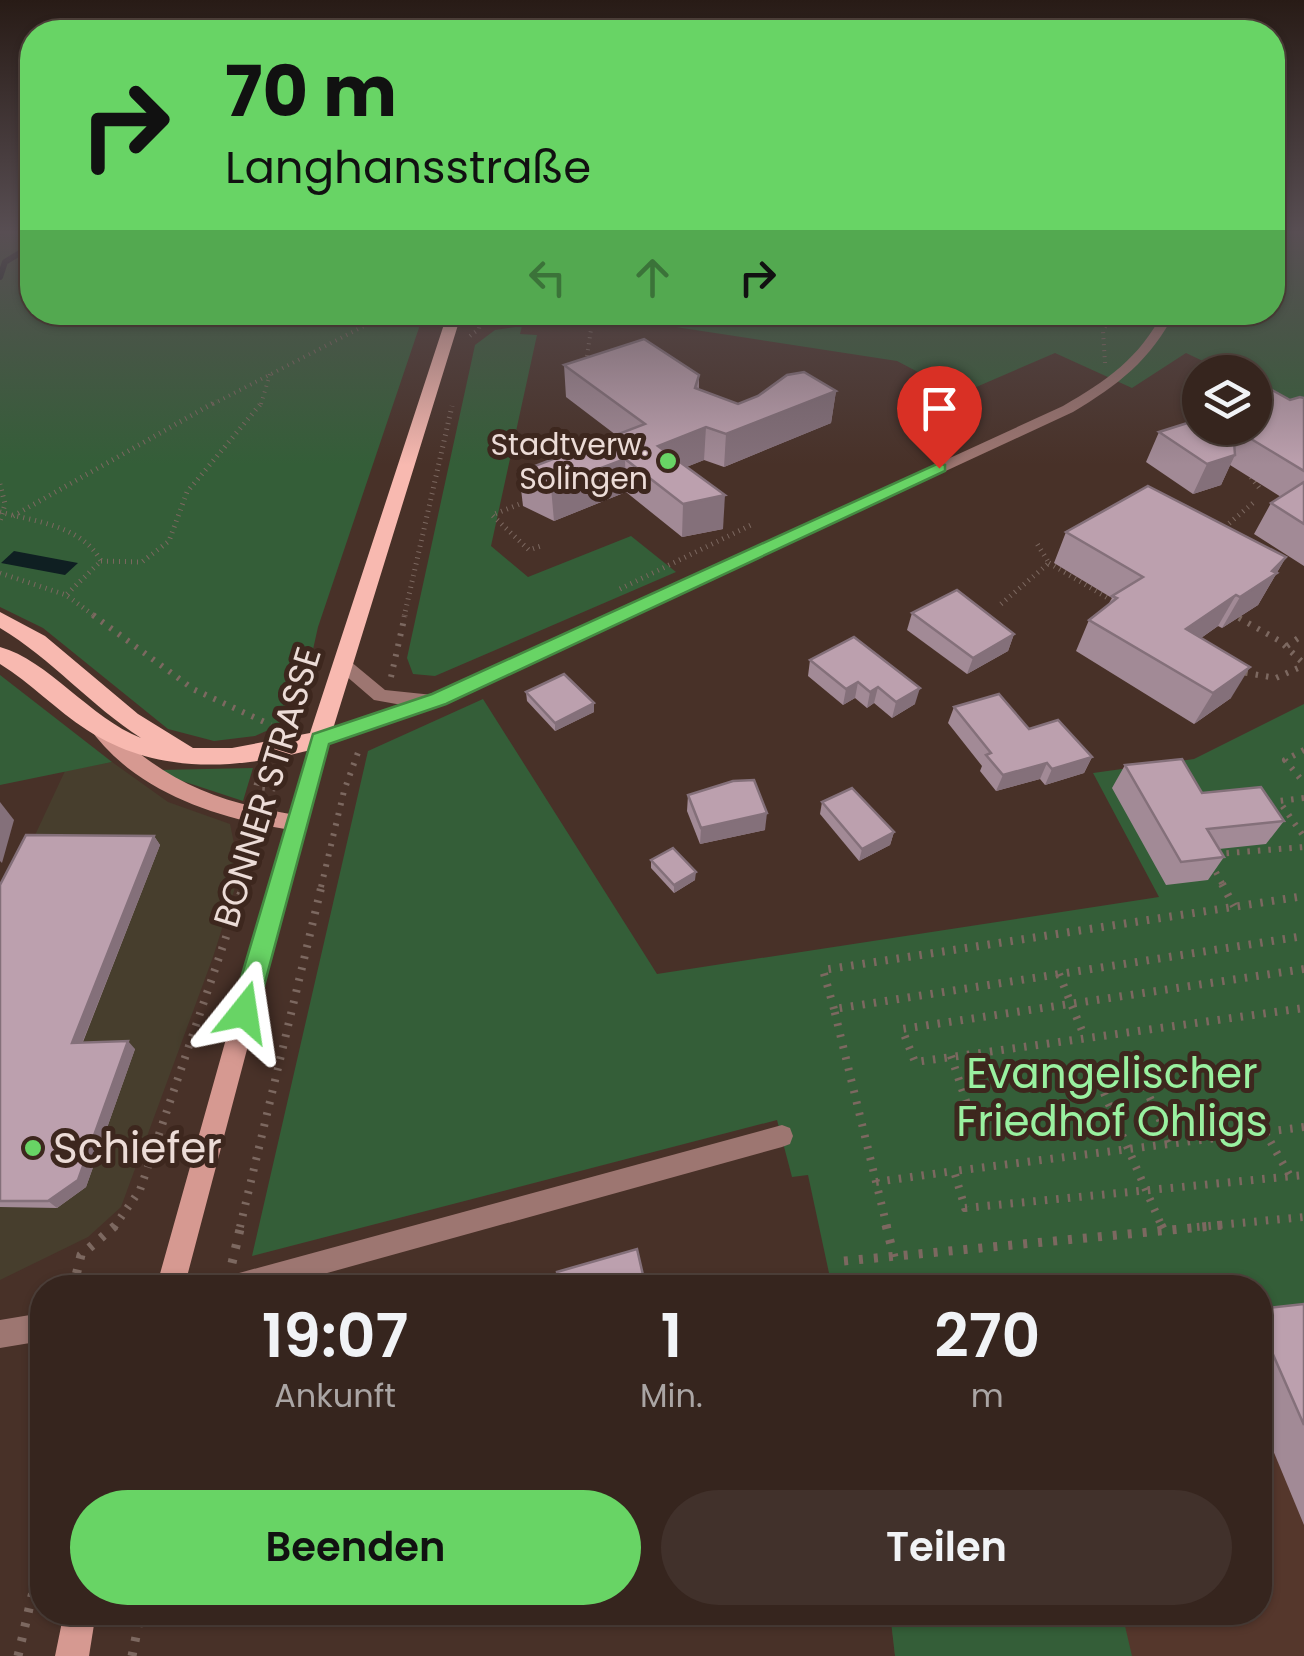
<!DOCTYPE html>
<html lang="de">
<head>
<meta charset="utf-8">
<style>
	:root { --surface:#36251e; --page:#41312b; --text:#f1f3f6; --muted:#aaa5a4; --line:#50423c; --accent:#68d465 }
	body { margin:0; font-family:Poppins,sans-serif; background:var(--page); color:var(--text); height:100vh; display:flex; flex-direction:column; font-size:38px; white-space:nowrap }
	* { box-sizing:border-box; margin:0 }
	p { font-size:32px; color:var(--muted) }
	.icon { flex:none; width:55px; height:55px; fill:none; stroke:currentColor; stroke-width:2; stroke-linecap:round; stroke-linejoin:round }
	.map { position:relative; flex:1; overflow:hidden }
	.details { position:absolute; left:30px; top:1275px; width:1242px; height:350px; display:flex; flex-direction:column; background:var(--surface); border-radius:40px; box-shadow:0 2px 8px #0004,0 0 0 2px var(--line) }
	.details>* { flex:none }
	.guide { position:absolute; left:20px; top:20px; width:1265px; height:305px; border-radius:40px; box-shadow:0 2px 8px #0004,0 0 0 2px var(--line); background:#68d465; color:#111; overflow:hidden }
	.fabs { position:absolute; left:1182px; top:355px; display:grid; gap:20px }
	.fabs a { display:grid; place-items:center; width:90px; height:90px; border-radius:50%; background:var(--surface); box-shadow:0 2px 8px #0004,0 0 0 2px var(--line); font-size:50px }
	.pin { position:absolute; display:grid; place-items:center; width:85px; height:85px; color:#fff; margin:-102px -42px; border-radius:50% 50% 50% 0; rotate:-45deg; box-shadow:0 0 10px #0007 }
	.pin .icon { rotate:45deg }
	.me { position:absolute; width:110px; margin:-55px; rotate:15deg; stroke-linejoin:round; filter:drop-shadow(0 0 8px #0008) }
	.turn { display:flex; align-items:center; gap:35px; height:210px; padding:0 40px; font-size:45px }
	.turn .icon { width:130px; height:130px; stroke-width:2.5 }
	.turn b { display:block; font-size:70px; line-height:85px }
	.lanes { display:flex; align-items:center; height:95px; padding:0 40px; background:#0003; justify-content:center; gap:50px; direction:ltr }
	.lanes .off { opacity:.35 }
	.eta { display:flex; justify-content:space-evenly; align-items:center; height:170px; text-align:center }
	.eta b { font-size:60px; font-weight:600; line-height:70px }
	.action { display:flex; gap:20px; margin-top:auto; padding:20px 40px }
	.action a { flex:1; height:115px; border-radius:60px; background:var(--accent); color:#111; font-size:40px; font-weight:600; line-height:115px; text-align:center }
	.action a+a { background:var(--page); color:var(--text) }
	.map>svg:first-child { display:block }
</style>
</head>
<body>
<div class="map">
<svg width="1304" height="1656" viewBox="0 0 1304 1656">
	<rect width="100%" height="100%" fill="#483128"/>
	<polygon fill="#473e2d" points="112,762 168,802 230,824 240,872 213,957 121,1207 88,1237 0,1280 0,910 65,771"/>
	<polygon fill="#55372c" points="1304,1318 1304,1656 895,1656 890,1613 1260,1612 1260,1323"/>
	<g fill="#345e38">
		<polygon points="3,233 32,233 32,312 424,313 318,627 304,690 289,716 275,727 255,736 214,741 168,729 43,628 0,607 0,236"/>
		<polygon points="1273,233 1304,233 1304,411 1255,387 1255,372 1226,372 1186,353 1132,388 1055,353 960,394 897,361 584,313 1272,312"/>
		<polygon points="522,326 520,334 537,335 491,546 528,577 631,536 676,572 435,676 413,674 407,658 475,345 495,330"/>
		<polygon points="0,675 112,762 0,785"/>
		<polygon points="483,699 657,974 1159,897 1093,773 1194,759 1304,704 1304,1318 1260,1323 1260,1288 832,1287 808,1175 792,1177 777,1120 252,1256 368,751"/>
		<polygon points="253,768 243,801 161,774 160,770"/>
		<polygon points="890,1613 1122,1613 1132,1656 895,1656"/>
	</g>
	<polygon fill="#0f1f22" points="14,551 78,563 65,575 1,563"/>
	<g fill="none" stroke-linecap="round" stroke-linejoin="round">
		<polyline stroke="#0f1f22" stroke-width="6" points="0,277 5,262 23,251 29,233"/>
		<g stroke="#7c6860" stroke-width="4" stroke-dasharray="1 5" stroke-linecap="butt">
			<polyline points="470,336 479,329 482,312"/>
			<polyline points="586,362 592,323"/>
			<polyline points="1105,363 1103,331 1113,312"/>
			<polyline points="213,404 391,312"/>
			<polyline points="261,404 271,371"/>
		</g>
		<g stroke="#7c6860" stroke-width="5" stroke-dasharray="1 5" stroke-linecap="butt">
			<polyline points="1254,474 1250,476 1261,490"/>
			<polyline points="0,484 5,504 0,521"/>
			<polyline points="530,500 492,515 529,550 541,546"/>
			<path d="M 0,512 C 36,522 81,525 101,561 L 66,595"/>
			<polyline points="13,516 217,401"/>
			<polyline points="1220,531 1253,503"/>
			<polyline points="101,561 142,562 169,541 187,492 263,401"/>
			<polyline points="1049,563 1111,600"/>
			<polyline points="0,573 66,595 96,617"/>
			<polyline points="620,589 751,525"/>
			<polyline points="1001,604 1049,563 1036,542"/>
			<polyline points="404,617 452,406"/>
		</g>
		<g stroke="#7c6860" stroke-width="6" stroke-dasharray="2.5 8" stroke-linecap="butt">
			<polyline points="93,615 193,689 271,725"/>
			<polyline points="1239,618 1280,641 1301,661 1298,668 1276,678 1241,672"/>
			<polyline points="1287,646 1304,634"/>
			<polyline points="391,677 405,615"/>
			<polyline points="282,721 306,687"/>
			<polyline points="1304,750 1285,760 1304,783"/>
			<polyline points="260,773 256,787 283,789"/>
			<polyline points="1304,798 1279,801 1304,837"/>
			<polyline points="242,831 248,872 243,887"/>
			<polyline points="1216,854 1304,847"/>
			<polyline points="1211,863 1224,887"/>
			<polyline points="321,887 344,791 360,747"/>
		</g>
		<g stroke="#7c6860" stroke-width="8" stroke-dasharray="2.5 9" stroke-linecap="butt">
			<polyline points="1222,884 1234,906"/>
			<polyline points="1304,969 902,1029 915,1062 1304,1008"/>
			<polyline points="1059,974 1085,1038"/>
			<polyline points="834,1009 823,970 1304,896"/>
			<polyline points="951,1056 969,1110"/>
			<polyline points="1145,1087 1171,1144"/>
			<polyline points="1104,1093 1162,1227"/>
			<polyline points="1304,1127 954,1171 965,1208 1304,1175"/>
			<polyline points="1265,1132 1290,1176"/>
			<polyline points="876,1182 954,1171"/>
			<polyline points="114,1227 140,1190 244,884"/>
			<polyline points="240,1227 322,884"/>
			<polyline points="887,1227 834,1009 1304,936"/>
			<polyline points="1197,1227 1304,1217"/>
		</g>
		<g stroke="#7c6860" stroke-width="9" stroke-dasharray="4 11" stroke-linecap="butt">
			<polyline points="886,1225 894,1257"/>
			<polyline points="1161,1225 1164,1231"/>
			<polyline points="844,1261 1223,1225"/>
			<polyline points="232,1263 241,1225"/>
			<polyline points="73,1288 81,1255 116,1225"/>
			<polyline points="18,1656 42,1553"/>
			<polyline points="132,1656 141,1612"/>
		</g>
		<polygon fill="#9d7671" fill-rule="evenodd" points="782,1125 790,1128 793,1136 790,1144 782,1147 273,1288 216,1288 220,1280 228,1276"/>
		<polygon fill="#9d7671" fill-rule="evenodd" points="42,1313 42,1341 0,1348 0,1320"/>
		<path fill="#9d7671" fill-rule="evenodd" d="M 1163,312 L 1175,312 C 1151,360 1118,385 1073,412 L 445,703 L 320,746 L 311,739 L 313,734 L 402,705 L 374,700 L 338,669 L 335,665 L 338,661 L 350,661 L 385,690 L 433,695 L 1063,406 C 1106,381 1140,358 1163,312 Z"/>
		<g fill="#d69991" fill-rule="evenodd">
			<path d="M 97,719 L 103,721 C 160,778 211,801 290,814 L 311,739 L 320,732 L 329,739 L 184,1288 L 156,1288 L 285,829 C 213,817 132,790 88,726 Z"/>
			<polygon points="64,1612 96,1612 89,1656 55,1656"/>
		</g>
		<path fill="#f8b9b0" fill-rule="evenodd" d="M 448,312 L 462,312 L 328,745 C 246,769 162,778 87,730 C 56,710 31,683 0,664 L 0,647 C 48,660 90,718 141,738 C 91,706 52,659 0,628 L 0,612 L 45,636 L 138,714 L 193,748 L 232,748 L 310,733 Z"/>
	</g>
	<g fill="#a28a96">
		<polygon points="564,365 699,375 699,389 738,404 836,391 831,423 724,467 704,460 686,467 723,529 682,537 626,492 554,521 523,506 519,472 616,435 566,397"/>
		<polygon points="1304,398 1304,566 1254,534 1271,503 1281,497 1230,465 1221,485 1193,494 1146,462 1159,432 1290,400"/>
		<polygon points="1066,532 1286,557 1258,605 1222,628 1218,626 1201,638 1231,698 1194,724 1076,651 1089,620 1108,605 1112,598 1054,563"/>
		<polygon points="912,613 1014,634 1008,651 967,674 907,630"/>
		<polygon points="854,637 915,704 892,718 874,703 867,708 855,698 843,705 808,676 810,660"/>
		<polygon points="526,692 594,712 555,731 527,701"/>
		<polygon points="954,707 1029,729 1092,757 1084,773 1045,785 1040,779 996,791 980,771 982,766 948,723"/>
		<polygon points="1125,765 1202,793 1284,821 1266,844 1219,849 1224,857 1208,880 1166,885 1112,788"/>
		<polygon points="688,795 765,830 700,844 687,811"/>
		<polygon points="822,802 894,832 890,845 859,861 820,814"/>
		<polygon points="154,836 160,845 83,1042 135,1049 86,1187 57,1208 0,1207 0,885"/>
		<polygon points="651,860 695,880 674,893 651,868"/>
		<polygon points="1304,1304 1304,1525 1260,1419 1260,1309"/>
	</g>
	<g fill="#84707a">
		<polygon points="836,391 831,423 724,467 726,434"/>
		<polygon points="706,427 704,460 657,479 658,446"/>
		<polygon points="1235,455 1221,485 1193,494 1207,464"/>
		<polygon points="625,459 626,492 554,521 551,487"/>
		<polygon points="725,495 723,529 682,537 683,504"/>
		<polygon points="1286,557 1258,605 1222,628 1240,597"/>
		<polygon points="1236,595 1218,626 1170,660 1186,629"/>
		<polygon points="1014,634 1008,651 967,674 973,658"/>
		<polygon points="1250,667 1231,698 1194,724 1213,693"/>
		<polygon points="858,682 855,698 843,705 846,689"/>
		<polygon points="878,687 874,703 867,708 870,692"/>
		<polygon points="920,688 915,704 892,718 896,702"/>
		<polygon points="594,703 594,712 555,731 555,723"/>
		<polygon points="1092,757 1084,773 1045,785 1052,769"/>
		<polygon points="1047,763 1040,779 996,791 1003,775"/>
		<polygon points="0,802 14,820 2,863 0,861"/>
		<polygon points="767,813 765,830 700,844 701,828"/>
		<polygon points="894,832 890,845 859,861 862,849"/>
		<polygon points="154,836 160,845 79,1051 72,1043"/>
		<polygon points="696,872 695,880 674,893 674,885"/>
		<polygon points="128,1041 135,1049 86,1187 57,1208 48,1201"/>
	</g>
	<g fill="#bca0ae" stroke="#84707a" stroke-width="2.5">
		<polygon points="644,339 699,375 695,388 738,404 758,396 787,375 804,372 836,391 726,434 706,427 658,446 725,495 683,504 625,459 551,487 519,472 645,424 564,365"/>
		<polygon points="1272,390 1290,400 1300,397 1304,398 1304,471 1233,428 1235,455 1207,464 1159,432 1200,419 1200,428 1255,428 1255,395"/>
		<polygon points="1304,482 1304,524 1271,503"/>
		<polygon points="1148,486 1286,557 1272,571 1277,573 1240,597 1236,595 1186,629 1250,667 1213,693 1089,620 1117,598 1112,596 1143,577 1066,532"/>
		<polygon points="957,590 1014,634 973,658 912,613"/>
		<polygon points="854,637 920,688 896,702 878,687 870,692 858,682 846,689 810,660"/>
		<polygon points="564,674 594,703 555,723 526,692"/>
		<polygon points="999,694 1029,729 1058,720 1092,757 1052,769 1047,763 1003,775 986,755 991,753 954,707"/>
		<polygon points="1182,759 1202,793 1261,787 1284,821 1207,829 1224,857 1181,862 1125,765"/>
		<polygon points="754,780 767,813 701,828 688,795 733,781"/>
		<polygon points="852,788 894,832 862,849 822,802"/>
		<polygon points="26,835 154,836 72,1043 128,1041 78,1180 48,1201 0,1201 0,885"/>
		<polygon points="673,848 696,872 674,885 651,860"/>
		<polygon points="637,1249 646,1288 560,1288 557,1272"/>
		<polygon points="1304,1304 1304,1425 1260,1325 1260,1309"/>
	</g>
	<linearGradient id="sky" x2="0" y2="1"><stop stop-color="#281b16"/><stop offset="0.5" stop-color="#584e53"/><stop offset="1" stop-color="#584e53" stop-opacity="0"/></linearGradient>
	<rect width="1304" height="465" fill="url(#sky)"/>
	<polygon fill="#68d465" stroke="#448a42" stroke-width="2.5" points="939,463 945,465 945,471 446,704 329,744 257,1012 253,1020 244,1023 235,1020 231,1012 313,734 432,694"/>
	<g fill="#68d465" stroke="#3d271e" stroke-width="4">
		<circle cx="668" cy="461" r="10"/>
		<circle cx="33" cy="1148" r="10"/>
	</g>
	<g text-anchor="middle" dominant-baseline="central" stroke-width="10" stroke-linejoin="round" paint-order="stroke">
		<g font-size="30" fill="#ecdcd7" stroke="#3d271e" text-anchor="end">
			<text x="648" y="444">Stadtverw.<tspan x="648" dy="34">Solingen</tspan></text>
		</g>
		<g font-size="35" fill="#ecdcd7" stroke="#3d271e">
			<text transform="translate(267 787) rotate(-73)">BONNER STRASSE</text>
		</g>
		<g font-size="42" fill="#99f1a0" stroke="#3d271e">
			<text x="1112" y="1073">Evangelischer<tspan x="1112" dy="48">Friedhof Ohligs</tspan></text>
		</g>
		<g font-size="42" fill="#ecdcd7" stroke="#3d271e" text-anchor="start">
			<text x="53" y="1148">Schiefer</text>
		</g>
	</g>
</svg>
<div class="fabs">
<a><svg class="icon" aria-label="layers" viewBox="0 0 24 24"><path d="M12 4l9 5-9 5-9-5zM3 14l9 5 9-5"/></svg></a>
</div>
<div class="pin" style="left:939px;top:468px;background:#d93025"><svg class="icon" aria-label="arrive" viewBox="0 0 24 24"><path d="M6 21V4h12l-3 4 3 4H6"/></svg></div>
<svg class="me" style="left:244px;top:1012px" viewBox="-20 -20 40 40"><path d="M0-17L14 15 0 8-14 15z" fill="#68d465" stroke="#fff" stroke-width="4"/></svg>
<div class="guide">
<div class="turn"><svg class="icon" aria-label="right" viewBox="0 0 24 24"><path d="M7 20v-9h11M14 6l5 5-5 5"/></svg><div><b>70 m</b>Langhansstraße</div></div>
<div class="lanes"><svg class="icon off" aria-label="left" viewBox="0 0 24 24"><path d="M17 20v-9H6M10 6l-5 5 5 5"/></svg><svg class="icon off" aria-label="ahead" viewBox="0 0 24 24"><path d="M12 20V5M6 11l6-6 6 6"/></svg><svg class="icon" aria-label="right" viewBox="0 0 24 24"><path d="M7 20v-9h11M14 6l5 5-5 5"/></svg></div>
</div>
<section class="details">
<div class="eta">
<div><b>19:07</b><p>Ankunft</p></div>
<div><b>1</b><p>Min.</p></div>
<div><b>270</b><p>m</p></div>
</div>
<div class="action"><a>Beenden</a><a>Teilen</a></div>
</section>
</div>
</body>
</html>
